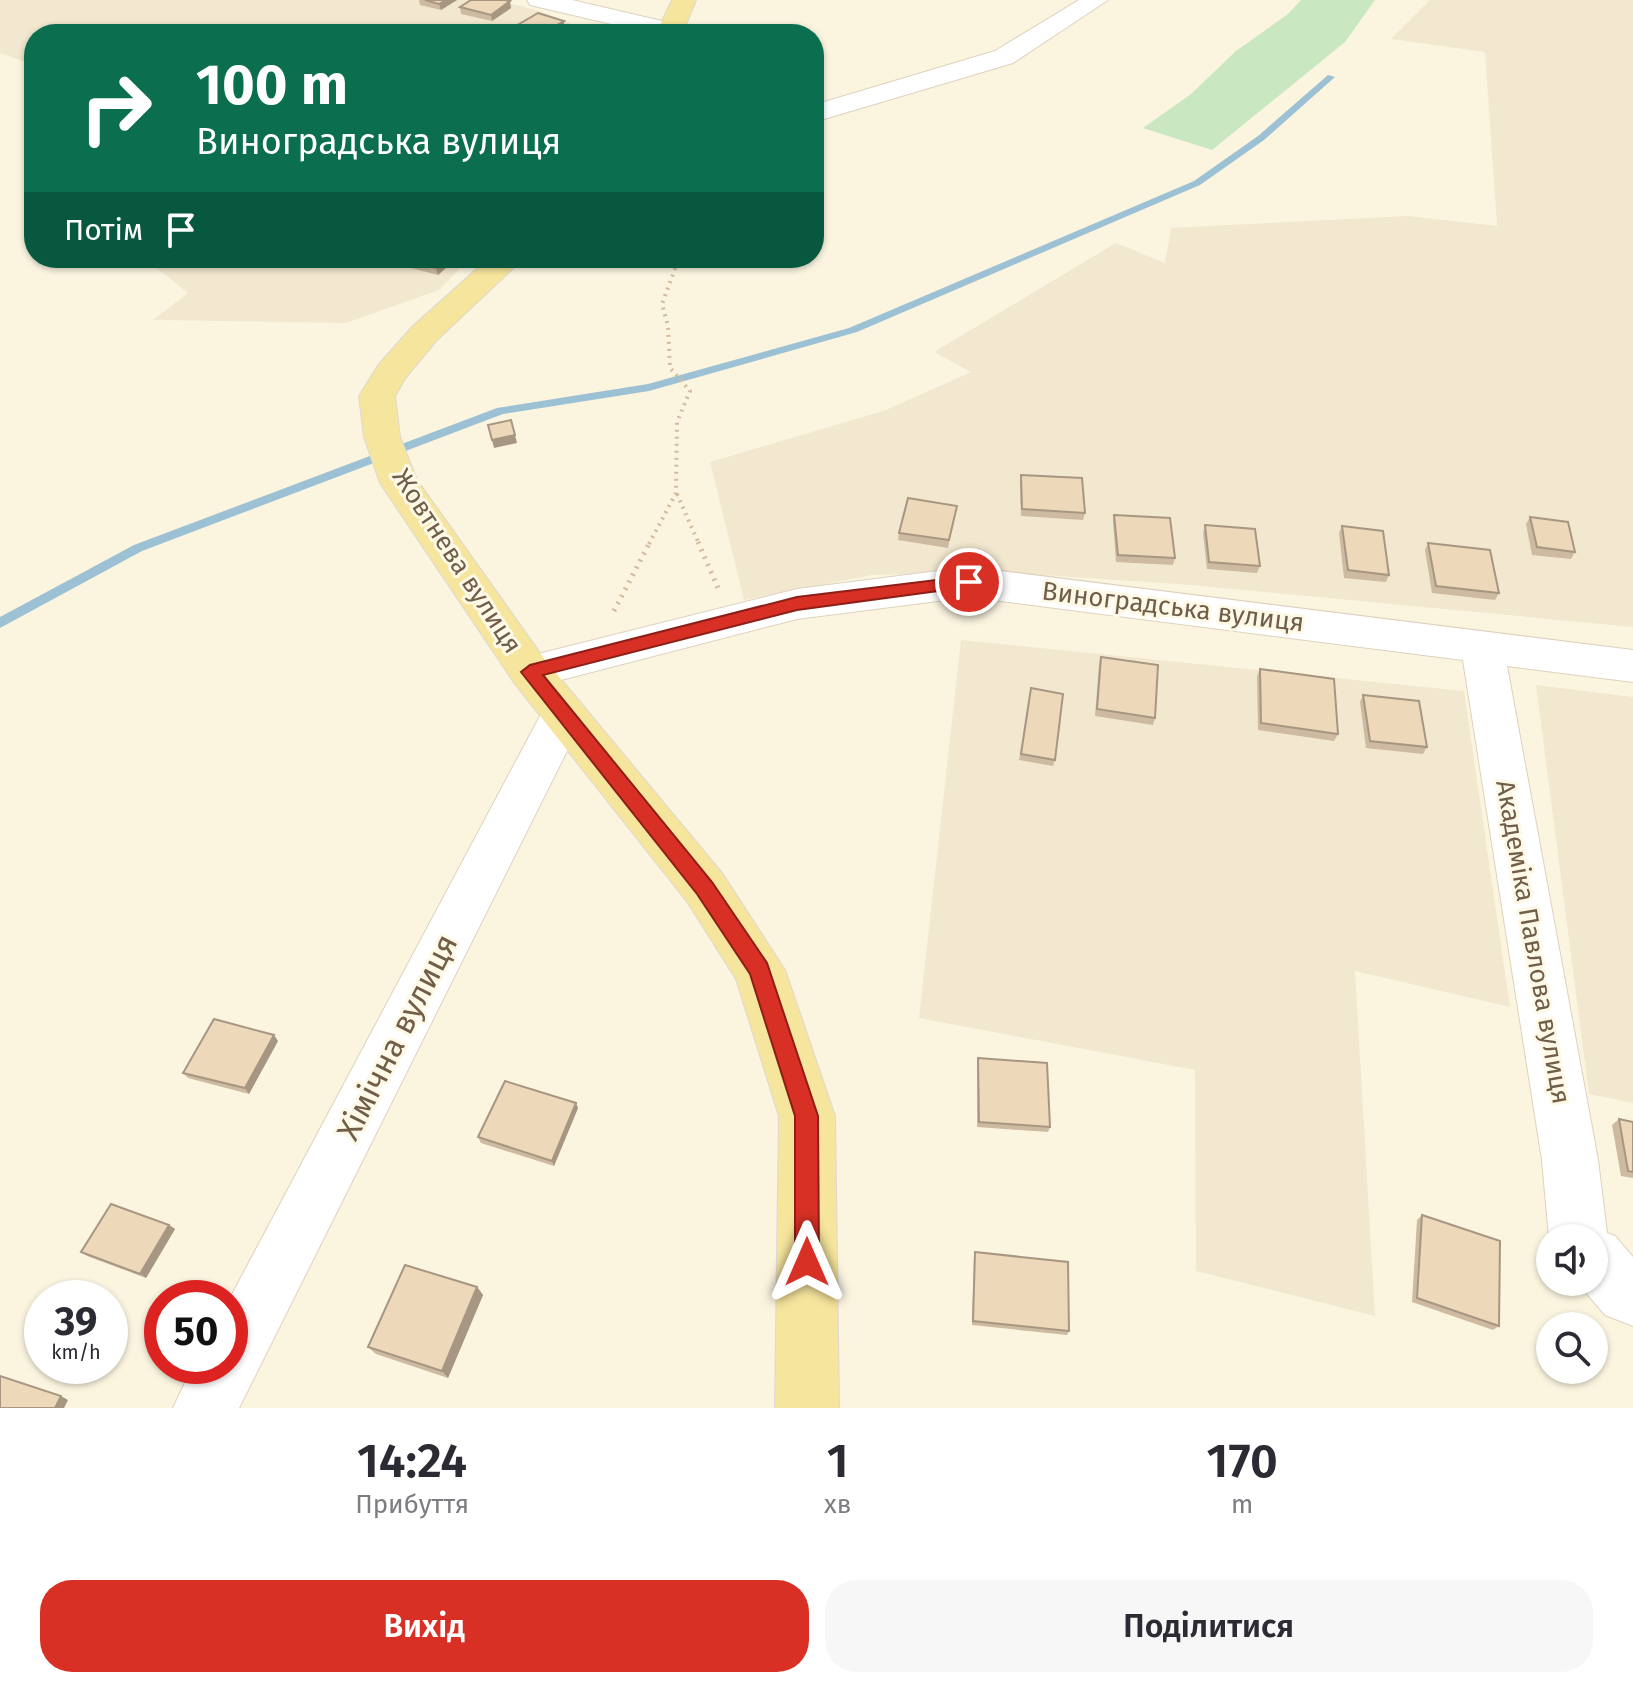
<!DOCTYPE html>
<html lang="uk">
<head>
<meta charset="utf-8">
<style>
	:root { --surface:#fff; --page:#f7f7f7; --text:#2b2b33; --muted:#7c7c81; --accent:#d93025 }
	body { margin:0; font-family:"Fira Sans",sans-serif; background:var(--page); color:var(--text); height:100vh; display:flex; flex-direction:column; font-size:30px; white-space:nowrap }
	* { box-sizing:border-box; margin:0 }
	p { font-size:26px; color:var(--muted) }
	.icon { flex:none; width:44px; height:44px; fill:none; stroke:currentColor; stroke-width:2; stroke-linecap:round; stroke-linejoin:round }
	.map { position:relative; height:1408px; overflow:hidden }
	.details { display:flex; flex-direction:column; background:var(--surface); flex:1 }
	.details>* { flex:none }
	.top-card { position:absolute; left:24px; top:24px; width:800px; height:244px; border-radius:32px; box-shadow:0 2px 6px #0004; background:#0b6e4f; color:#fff; overflow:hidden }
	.tools { position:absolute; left:1536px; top:1224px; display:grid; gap:16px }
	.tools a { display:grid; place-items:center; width:72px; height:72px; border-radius:50%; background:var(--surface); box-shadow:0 2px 6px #0004; font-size:40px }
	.speed { position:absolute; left:24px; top:1280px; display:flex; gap:16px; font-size:40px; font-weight:700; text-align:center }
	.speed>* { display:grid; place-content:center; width:104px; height:104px; border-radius:50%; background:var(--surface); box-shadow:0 2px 6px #0004; line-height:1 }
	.speed small { font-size:20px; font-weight:400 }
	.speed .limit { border:12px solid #d22; background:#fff; color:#111 }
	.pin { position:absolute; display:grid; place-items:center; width:68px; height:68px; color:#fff; margin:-34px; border:4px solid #fff; border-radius:50%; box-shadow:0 2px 8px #0007 }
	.me { position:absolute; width:88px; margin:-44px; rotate:0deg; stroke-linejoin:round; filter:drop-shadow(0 0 6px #0008) }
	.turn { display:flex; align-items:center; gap:28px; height:168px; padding:0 40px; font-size:36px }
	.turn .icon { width:104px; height:104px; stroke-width:2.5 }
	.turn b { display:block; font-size:56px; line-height:68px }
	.then { display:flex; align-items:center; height:76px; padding:0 40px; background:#0003; gap:16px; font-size:30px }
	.eta { display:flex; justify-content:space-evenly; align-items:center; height:136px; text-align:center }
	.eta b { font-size:48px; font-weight:600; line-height:56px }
	.action { display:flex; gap:16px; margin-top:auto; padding:16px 40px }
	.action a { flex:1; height:92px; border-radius:32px; background:var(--accent); color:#fff; font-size:32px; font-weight:600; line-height:92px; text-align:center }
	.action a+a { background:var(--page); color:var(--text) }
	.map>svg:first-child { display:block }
</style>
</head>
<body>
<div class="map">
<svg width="1633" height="1408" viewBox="0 0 1633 1408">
	<rect width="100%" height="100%" fill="#fbf5e0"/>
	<g fill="#f2e8cf">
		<polygon points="0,0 497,0 536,10 597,34 34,34 34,65 0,53"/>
		<polygon points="1430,0 1633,0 1633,627 1191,585 996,572 872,575 744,600 710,462 886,410 971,372 934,352 1116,243 1165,263 1171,228 1407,216 1497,226 1485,52 1391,39"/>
		<polygon points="144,258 470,258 439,290 346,323 153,320 188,293"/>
		<polygon points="961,640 1464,691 1510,1007 1355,971 1375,1316 1196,1271 1195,1070 919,1018"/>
		<polygon points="1536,685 1633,697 1633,1103 1589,1094"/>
	</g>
	<polygon fill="#c9e7c0" points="1301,0 1375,0 1345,42 1212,150 1143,128 1191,94 1236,51 1288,14"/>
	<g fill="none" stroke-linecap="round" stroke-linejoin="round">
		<polygon fill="#9dc1d4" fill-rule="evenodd" points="1328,75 1335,77 1264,140 1200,185 857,332 649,391 503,414 142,551 0,628 0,617 134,545 497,408 648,384 849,328 1194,181 1258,136"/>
		<defs>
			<g id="minor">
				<polygon points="527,0 572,0 679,25 683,30 680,34 654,34 530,5"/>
				<polygon points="1079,0 1108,0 1013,63 814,122 814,105 995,51"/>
				<polygon points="969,567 1633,650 1633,682 1507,666 1598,1160 1607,1233 1615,1236 1633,1257 1633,1326 1605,1315 1577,1282 1594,1282 1594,1238 1550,1238 1550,1241 1549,1238 1542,1160 1463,660 969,597 797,619 530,688 515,684 508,672 515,660 530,656 797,589"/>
				<polygon points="564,696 580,701 586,713 239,1408 173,1408 193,1366 230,1366 230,1298 548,701"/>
			</g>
			<g id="major">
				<polygon points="672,0 696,0 682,34 656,34"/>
				<polygon points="489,258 524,258 437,340 406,377 395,396 400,437 417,480 545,660 722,873 785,970 835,1116 839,1408 775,1408 779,1116 736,979 688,903 515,684 380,483 364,437 359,396 379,364 413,326"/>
			</g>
		</defs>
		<use href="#minor" stroke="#ded2bd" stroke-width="2"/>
		<use href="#major" stroke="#ddd8d3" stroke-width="2"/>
		<g stroke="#d3bc9d" stroke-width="4" stroke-dasharray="2 5" stroke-linecap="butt">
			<polyline points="677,494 699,544"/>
			<polyline points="649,544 676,493 677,422 690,391 670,368 668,326 662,304 679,258"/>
		</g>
		<g stroke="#d3bc9d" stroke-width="5" stroke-dasharray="2 6" stroke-linecap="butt">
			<polyline points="698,542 718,588"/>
			<polyline points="614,611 650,542"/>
		</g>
		<use href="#minor" fill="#fff" fill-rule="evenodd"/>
		<use href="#major" fill="#f6e59c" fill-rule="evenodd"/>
	</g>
	<g fill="#cdbaa0">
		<polygon points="419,0 457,0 441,10 420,5"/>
		<polygon points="460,7 511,8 492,21 461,14"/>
		<polygon points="564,21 564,28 554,34 515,34 514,27"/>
		<polygon points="397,258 457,258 438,275 399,265"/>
		<polygon points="1021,475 1085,513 1083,520 1021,516 1020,483"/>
		<polygon points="957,506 948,548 898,540 899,533"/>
		<polygon points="1114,515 1175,558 1173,565 1116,562 1113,522"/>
		<polygon points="1530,517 1575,552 1571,559 1532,555 1526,524"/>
		<polygon points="1205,525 1260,566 1257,573 1207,569 1203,533"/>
		<polygon points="1342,526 1389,575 1386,582 1344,578 1339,533"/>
		<polygon points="1428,543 1499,593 1495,600 1432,593 1425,550"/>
		<polygon points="1101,657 1155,718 1153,725 1095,716 1099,664"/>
		<polygon points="1260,669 1338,734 1334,741 1258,730 1257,676"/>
		<polygon points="1031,688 1055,760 1053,766 1019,760"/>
		<polygon points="1363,695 1427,747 1423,754 1366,748 1360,702"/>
		<polygon points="278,1041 249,1094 188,1078 183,1073"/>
		<polygon points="978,1058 1050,1127 1048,1132 977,1127 977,1064"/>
		<polygon points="578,1108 554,1166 481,1143 478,1137"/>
		<polygon points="1619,1119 1633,1122 1633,1178 1621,1176 1612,1125"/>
		<polygon points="1422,1215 1499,1326 1493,1330 1412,1302 1417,1220"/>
		<polygon points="169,1225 175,1229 146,1278 87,1256 81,1252"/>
		<polygon points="975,1252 1069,1331 1067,1335 972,1325 974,1257"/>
		<polygon points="477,1287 483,1295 448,1378 376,1354 368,1347"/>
	</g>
	<g fill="#a79782">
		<polygon points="446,0 457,0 441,10 439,4"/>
		<polygon points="510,1 511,8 492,21 491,15"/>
		<polygon points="564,21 564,28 554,34 541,34"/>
		<polygon points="447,258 457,258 438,275 436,268"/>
		<polygon points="515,435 517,443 494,448 492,440"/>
		<polygon points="274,1035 278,1041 249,1094 245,1088"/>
		<polygon points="576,1103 578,1108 554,1166 552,1161"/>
		<polygon points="169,1225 175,1229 146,1278 140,1274"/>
		<polygon points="477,1287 483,1295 448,1378 442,1371"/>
		<polygon points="61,1396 68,1400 64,1408 55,1408"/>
	</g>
	<g fill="#eed8ba" stroke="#a79782" stroke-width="2">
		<polygon points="425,0 446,0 439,4"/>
		<polygon points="471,0 505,0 510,1 491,15 460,7"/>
		<polygon points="538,13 564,21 541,34 535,34 514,27"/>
		<polygon points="398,258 447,258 436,268"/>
		<polygon points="511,420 515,435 492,440 488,425"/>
		<polygon points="1021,475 1082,478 1085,513 1022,509"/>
		<polygon points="908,498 957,506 949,540 899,533"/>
		<polygon points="1114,515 1170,518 1175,558 1118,555"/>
		<polygon points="1530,517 1568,522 1575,552 1537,547"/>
		<polygon points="1205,525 1255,529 1260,566 1209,562"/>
		<polygon points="1342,526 1383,531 1389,575 1348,570"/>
		<polygon points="1428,543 1490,550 1499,593 1436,586"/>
		<polygon points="1101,657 1158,665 1155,718 1097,709"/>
		<polygon points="1260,669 1334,679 1338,734 1261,723"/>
		<polygon points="1031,688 1063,694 1055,760 1021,754"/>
		<polygon points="1363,695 1419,701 1427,747 1370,741"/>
		<polygon points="214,1019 274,1035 245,1088 183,1073"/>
		<polygon points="978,1058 1047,1063 1050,1127 979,1122"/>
		<polygon points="505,1081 576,1103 552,1161 478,1137"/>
		<polygon points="1619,1119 1633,1122 1633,1172 1628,1171"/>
		<polygon points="111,1204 169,1225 140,1274 81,1252"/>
		<polygon points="1422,1215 1500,1241 1499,1326 1417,1298"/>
		<polygon points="975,1252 1068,1262 1069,1331 973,1321"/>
		<polygon points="405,1265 477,1287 442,1371 368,1347"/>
		<polygon points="0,1376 61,1396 55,1408 0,1408"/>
	</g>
	<polygon fill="#d93025" stroke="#8d1f18" stroke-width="2" points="969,576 977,582 975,586 797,610 543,675 712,882 767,963 818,1116 819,1262 815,1271 807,1274 798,1271 795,1262 795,1116 750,974 697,894 521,672 530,665 797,597"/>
	<g text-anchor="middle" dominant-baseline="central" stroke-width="6" stroke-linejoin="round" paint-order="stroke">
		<g font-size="26" fill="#705e49" stroke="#fef9e6">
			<text transform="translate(457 561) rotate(57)">Жовтнева вулиця</text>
			<text transform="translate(1173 607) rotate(7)">Виноградська вулиця</text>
			<text transform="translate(1533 942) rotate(80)">Академіка Павлова вулиця</text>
		</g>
		<g font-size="32" fill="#705e49" stroke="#fef9e6">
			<text transform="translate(397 1037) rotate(-63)">Хімічна вулиця</text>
		</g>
	</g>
</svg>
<div class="tools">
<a><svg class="icon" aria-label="sound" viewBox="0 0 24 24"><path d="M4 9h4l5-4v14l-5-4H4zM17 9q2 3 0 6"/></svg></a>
<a><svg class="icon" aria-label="search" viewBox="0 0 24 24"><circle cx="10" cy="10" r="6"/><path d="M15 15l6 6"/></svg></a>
</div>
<div class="speed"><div>39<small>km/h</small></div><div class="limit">50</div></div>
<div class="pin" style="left:969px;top:582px;background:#d93025"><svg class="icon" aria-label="arrive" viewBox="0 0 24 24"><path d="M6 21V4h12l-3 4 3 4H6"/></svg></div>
<svg class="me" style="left:807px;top:1262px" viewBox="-20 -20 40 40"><path d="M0-17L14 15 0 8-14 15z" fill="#d93025" stroke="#fff" stroke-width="4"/></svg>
<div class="top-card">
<div class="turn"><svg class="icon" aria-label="right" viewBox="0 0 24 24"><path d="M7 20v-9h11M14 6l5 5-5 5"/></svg><div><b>100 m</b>Виноградська вулиця</div></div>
<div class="then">Потім<svg class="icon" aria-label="arrive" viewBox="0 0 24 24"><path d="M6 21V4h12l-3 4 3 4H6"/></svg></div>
</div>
</div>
<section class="details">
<div class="eta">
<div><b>14:24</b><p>Прибуття</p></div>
<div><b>1</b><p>хв</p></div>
<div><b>170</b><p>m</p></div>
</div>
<div class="action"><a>Вихід</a><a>Поділитися</a></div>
</section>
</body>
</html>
